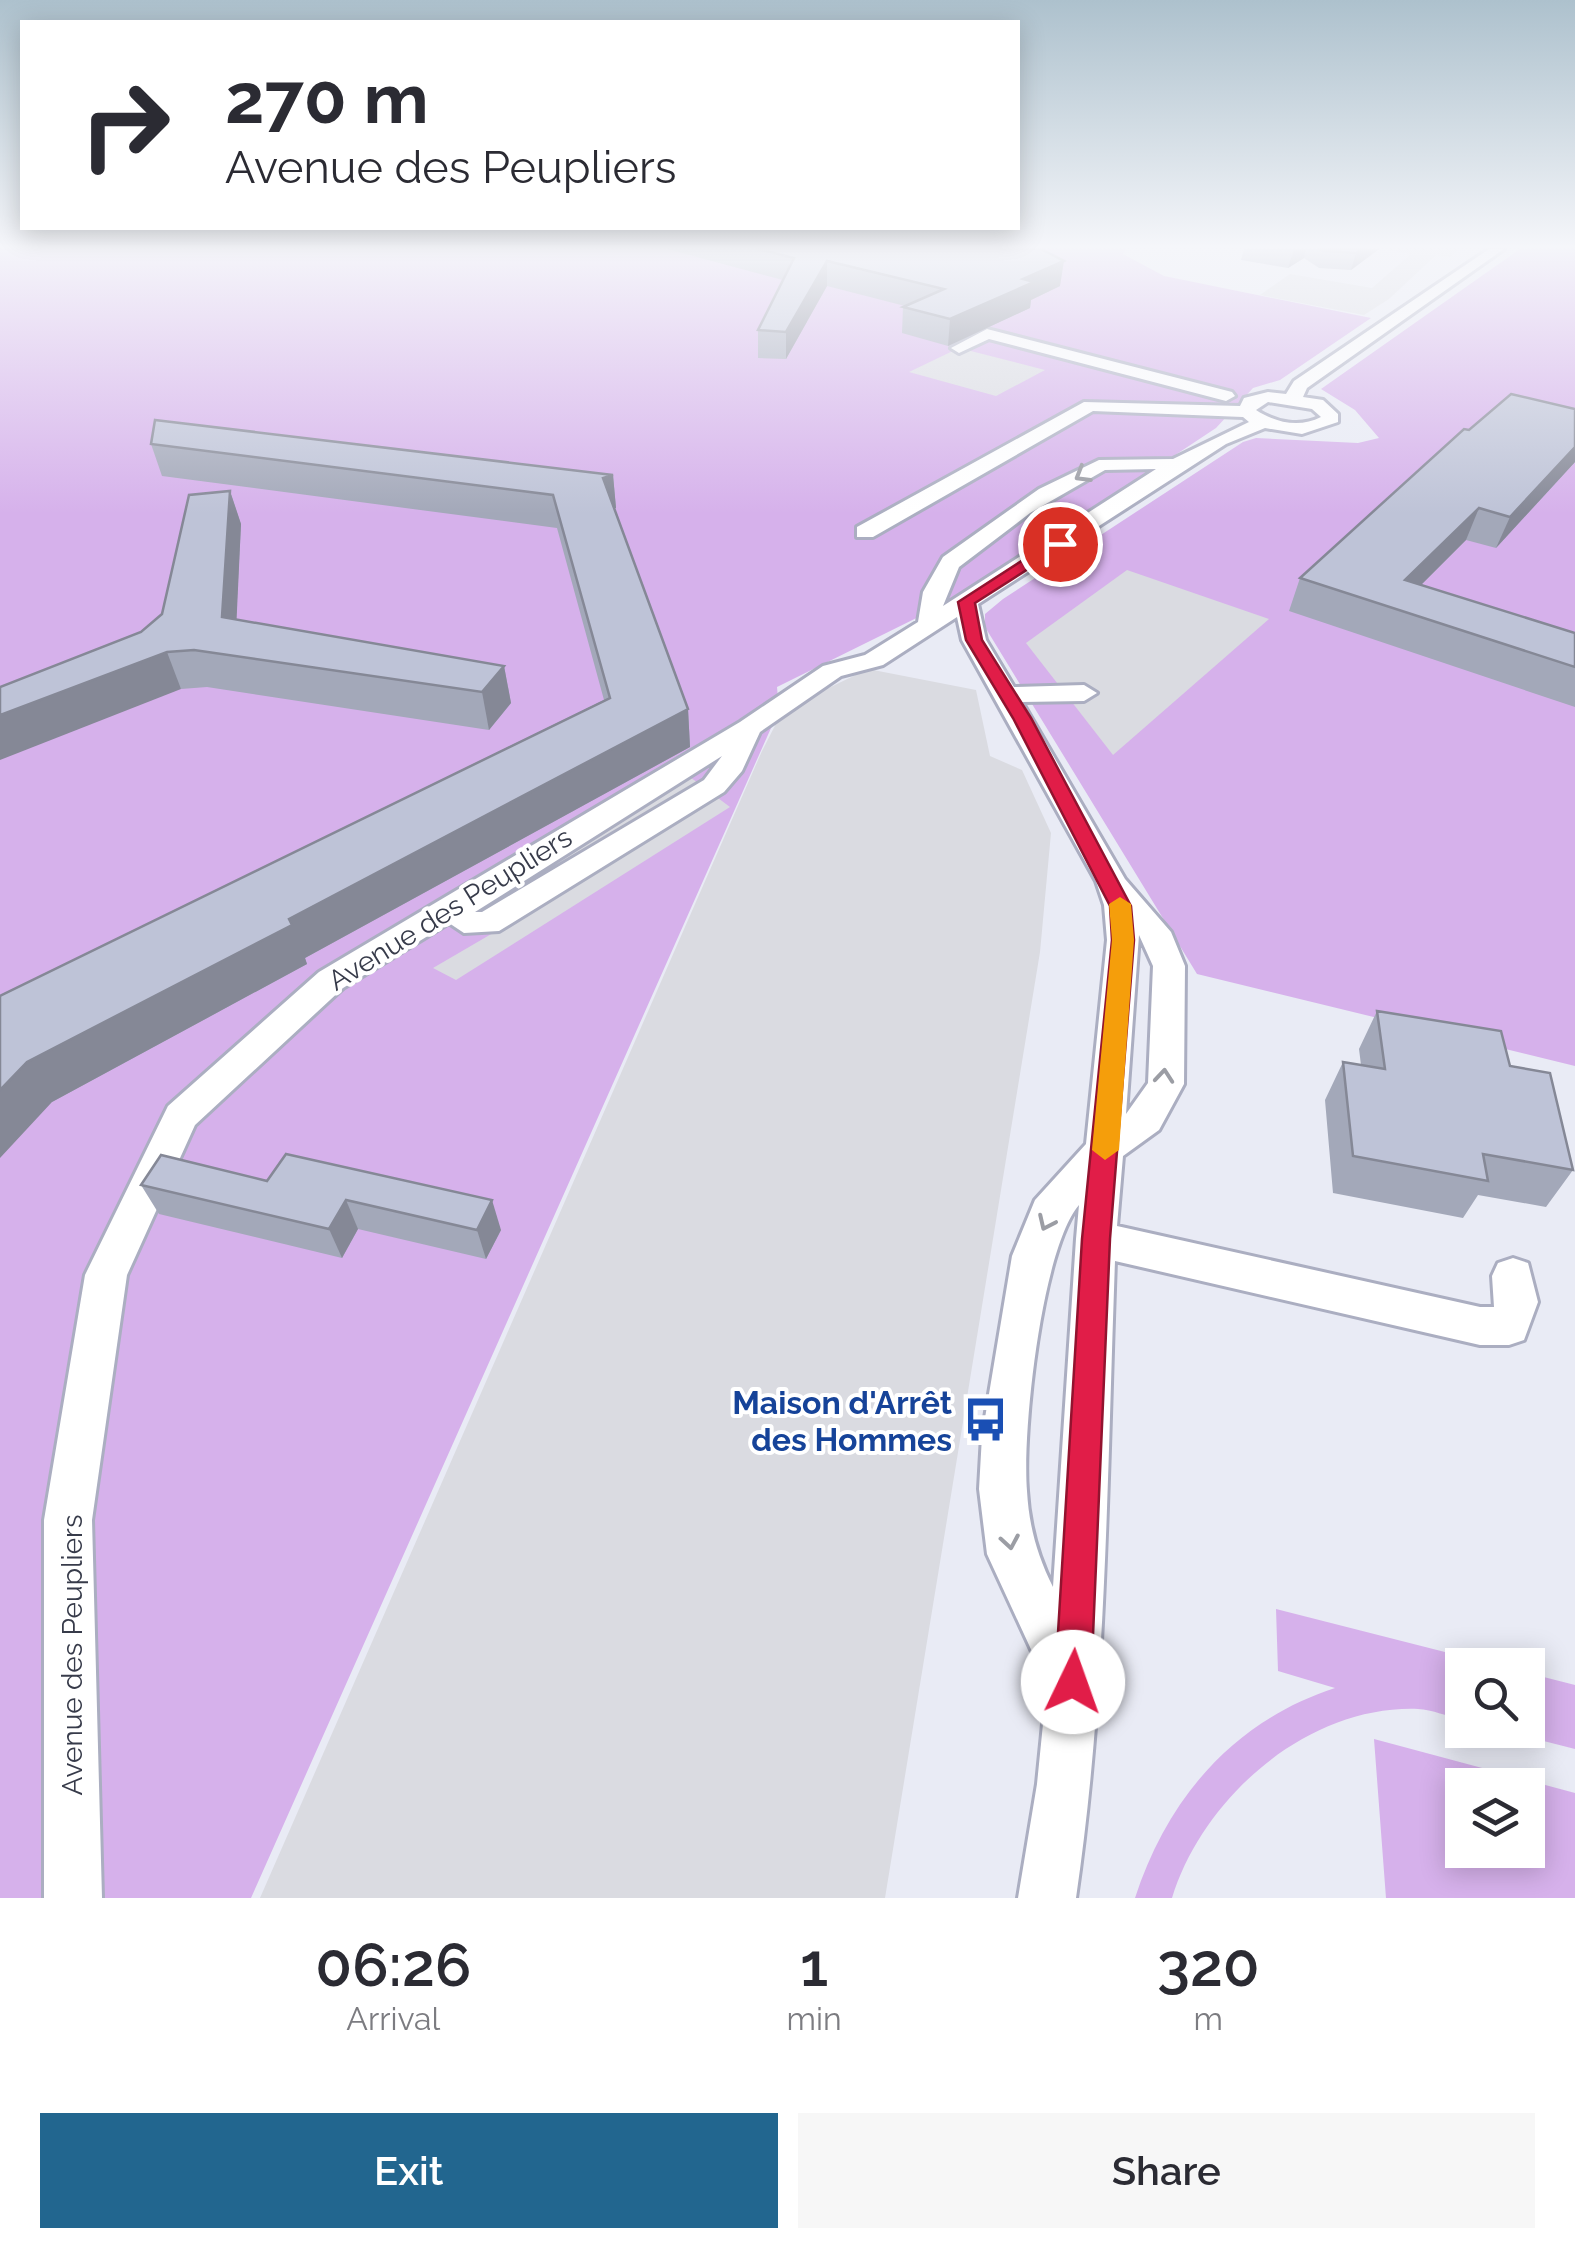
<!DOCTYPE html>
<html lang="en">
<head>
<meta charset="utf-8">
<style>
	:root { --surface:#fff; --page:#f7f7f7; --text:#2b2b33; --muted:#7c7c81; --accent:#22668f }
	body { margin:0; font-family:Raleway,sans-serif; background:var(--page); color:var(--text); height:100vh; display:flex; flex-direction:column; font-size:38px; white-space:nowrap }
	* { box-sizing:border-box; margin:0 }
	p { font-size:32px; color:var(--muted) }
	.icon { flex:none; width:55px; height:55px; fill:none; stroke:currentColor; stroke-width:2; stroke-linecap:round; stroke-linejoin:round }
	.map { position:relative; height:1898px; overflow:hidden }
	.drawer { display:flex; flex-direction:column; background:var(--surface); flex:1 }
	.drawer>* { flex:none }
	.hud { position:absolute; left:20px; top:20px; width:1000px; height:210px; border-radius:0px; box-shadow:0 5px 25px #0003; background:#fff; color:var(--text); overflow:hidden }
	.buttons { position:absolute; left:1445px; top:1648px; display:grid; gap:20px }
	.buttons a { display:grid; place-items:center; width:100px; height:100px; border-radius:0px; background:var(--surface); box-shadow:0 5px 25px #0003; font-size:50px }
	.pin { position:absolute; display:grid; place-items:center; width:85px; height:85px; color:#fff; margin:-42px; border:5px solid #fff; border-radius:50%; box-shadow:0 2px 10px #0007 }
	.me { position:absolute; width:110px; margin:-55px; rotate:3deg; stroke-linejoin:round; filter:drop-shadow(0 0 8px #0008) }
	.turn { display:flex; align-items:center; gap:35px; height:210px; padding:0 40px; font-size:45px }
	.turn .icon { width:130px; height:130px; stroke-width:2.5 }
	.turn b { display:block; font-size:70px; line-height:85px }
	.eta { display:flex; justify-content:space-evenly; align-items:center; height:170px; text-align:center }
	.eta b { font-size:60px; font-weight:600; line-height:70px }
	.cta { display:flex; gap:20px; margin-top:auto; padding:20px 40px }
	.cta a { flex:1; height:115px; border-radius:0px; background:var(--accent); color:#fff; font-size:40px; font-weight:600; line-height:115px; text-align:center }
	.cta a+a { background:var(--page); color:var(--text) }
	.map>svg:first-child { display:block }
</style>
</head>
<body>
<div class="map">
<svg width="1575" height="1898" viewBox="0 0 1575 1898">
	<rect width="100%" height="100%" fill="#e9ebf5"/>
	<g fill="#d6b1eb" fill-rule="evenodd">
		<polygon points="0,249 1126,249 1123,254 1164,276 1371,318 1280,380 1253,388 1216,428 967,593 777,687 779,710 251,1898 0,1898"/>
		<polygon points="1520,249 1575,249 1575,1066 1197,974 985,627 985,614 1003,599 1243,442 1256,438 1358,443 1379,438 1355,410 1321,389"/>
		<path d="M 1276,1609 L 1496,1665 L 1462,1665 L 1462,1720 C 1448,1716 1432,1710 1418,1709 C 1308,1705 1203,1797 1172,1898 L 1135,1898 C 1168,1797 1234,1721 1335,1688 L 1278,1671 Z"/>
		<polygon points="1528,1673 1575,1685 1575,1749 1501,1730 1528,1730"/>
		<path d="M 1374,1739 L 1575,1793 L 1575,1898 L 1386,1898 ZM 1462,1785 L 1528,1785 L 1528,1850 L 1462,1850 Z"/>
	</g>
	<g fill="#dadbe1">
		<polygon points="1382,249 1460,249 1450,257 1436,255 1389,299 1364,315 1260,295 1290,274 1372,288 1411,254"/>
		<polygon points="959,348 1045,370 996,396 909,372"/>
		<polygon points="1127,570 1269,619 1113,755 1026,643"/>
		<polygon points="868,669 976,690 990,756 1022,770 1051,833 1040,952 885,1898 260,1898 762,751 783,710"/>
		<polygon points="690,777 730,807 456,980 433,968 505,926 473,900"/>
	</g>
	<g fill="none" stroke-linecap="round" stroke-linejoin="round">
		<defs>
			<g id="minor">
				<path d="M 1489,249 L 1504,249 L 1307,388 L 1303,397 L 1323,400 L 1338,414 L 1338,422 L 1302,434 L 1265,428 L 1226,444 L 978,604 L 986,640 L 1014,687 L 1084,685 L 1097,693 L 1084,701 L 1022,702 L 1125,879 L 1171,932 L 1185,966 L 1184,1084 L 1159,1130 L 1123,1156 L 1117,1226 L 1480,1307 L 1494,1307 L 1492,1276 L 1498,1263 L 1513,1258 L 1528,1263 L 1538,1302 L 1524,1340 L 1509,1345 L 1480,1345 L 1115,1261 C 1107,1474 1107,1687 1076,1898 L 1018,1898 L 1037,1784 L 1047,1684 L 987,1554 L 979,1489 L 982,1436 L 1012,1256 L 1035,1200 L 1086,1144 L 1107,940 L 1104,905 L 1096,881 L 962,640 L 957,617 L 883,665 L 841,676 L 760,732 L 742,771 L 724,792 L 499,931 L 464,933 L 449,923 L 343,988 L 195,1125 L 127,1275 L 92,1520 L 102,1898 L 44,1898 L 44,1520 L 85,1275 L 168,1106 L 319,972 L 740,722 L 823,666 L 865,655 L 918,622 L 923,592 L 943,557 L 1039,489 L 1099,460 L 1173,459 L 1249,422 L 1243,417 L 1093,411 L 873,537 L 857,537 L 857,527 L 1084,402 L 1240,406 L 1244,398 L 1268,392 L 1286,394 L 1294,381 ZM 1268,402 L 1312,409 L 1321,417 C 1300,428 1276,423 1256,410 ZM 1156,469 L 943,606 L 959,567 L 1030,513 L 1105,470 ZM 722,756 L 704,780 L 482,912 L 475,912 ZM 1139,935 L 1153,966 L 1148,1083 L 1126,1114 ZM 1079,1205 L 1076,1239 L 1053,1587 C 1037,1555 1029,1526 1027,1491 C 1022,1430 1042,1248 1079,1205 Z"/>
				<polygon points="987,329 1232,392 1235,396 1226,401 989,339 959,353 951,348"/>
			</g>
		</defs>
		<use href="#minor" stroke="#abaec1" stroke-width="6"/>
		<use href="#minor" fill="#fff" fill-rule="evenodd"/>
	</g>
	<g fill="#a3a8b9">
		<polygon points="667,249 1041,249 1060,286 1031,300 1030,308 948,346 902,333 903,307 905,306 827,286 786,359 758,358 758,330 783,280"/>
		<polygon points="1244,249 1379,249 1351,270 1319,268 1304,258 1288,268 1241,260"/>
		<polygon points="1575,409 1575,462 1496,548 1466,540 1421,585 1575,633 1575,707 1289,611 1300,578"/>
		<polygon points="151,444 613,475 616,508 614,508 688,709 690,747 305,958 307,964 52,1102 0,996 604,700 557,528 162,476"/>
		<polygon points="230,491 241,524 236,619 504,666 511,703 489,730 207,687 181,689 141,632 162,614"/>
		<polygon points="1377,1011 1510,1066 1573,1170 1546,1207 1478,1195 1463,1218 1333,1193 1325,1100 1343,1062 1361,1065 1359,1049"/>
		<polygon points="267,1181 501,1230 486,1259 358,1229 342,1258 159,1214 141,1185"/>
	</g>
	<g fill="#858896">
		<polygon points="1297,249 1306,249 1304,258 1288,268 1293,252"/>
		<polygon points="1362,249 1379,249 1351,270 1356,253"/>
		<polygon points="827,261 827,286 786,359 786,332"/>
		<polygon points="1064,261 1060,286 1031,300 1030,308 948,346 950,319 1023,279"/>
		<polygon points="1575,447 1575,462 1496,548 1510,517"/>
		<polygon points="613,475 616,508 607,511 603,478"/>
		<polygon points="230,491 241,524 235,653 222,617"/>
		<polygon points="1479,508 1466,540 1397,609 1405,580"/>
		<polygon points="167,652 181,689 0,760 0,715"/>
		<polygon points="504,666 511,703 489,730 482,692"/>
		<polygon points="688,709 690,747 305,958 307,964 52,1102 0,1158 0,1090 27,1062 289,919"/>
		<polygon points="346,1200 358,1229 342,1258 329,1229"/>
		<polygon points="492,1200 501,1230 486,1259 477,1230"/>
	</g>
	<g fill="#bec3d7" stroke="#858896" stroke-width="2.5">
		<polygon points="758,249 1041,249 1064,261 1023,279 1034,282 950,319 903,307 944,289 827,261 786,332 758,330 794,258"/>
		<polygon points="1320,249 1362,249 1356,253 1324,251"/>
		<polygon points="1511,394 1575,409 1575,447 1510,517 1479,508 1405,580 1575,633 1575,667 1300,578 1464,429 1469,430"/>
		<polygon points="155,420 613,475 603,478 688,709 289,919 292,925 27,1062 0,1090 0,996 610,698 553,495 151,444"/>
		<polygon points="230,491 222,617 504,666 482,692 194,650 167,652 0,715 0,687 141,632 162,614 189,495"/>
		<polygon points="1377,1011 1501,1031 1510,1066 1550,1073 1573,1170 1483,1154 1488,1181 1353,1156 1343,1062 1385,1069"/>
		<polygon points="286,1154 492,1200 477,1230 346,1200 329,1229 141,1185 161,1155 267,1181"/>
	</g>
	<defs><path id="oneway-chevron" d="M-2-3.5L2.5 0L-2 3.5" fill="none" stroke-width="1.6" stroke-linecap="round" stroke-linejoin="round" transform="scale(2.5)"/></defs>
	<g stroke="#9b9da4">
		<use href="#oneway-chevron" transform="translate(1082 475) rotate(149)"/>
		<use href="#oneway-chevron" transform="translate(1164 1076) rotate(-85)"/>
		<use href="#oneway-chevron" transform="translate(1046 1223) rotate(115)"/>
		<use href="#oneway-chevron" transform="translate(1010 1542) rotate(80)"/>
	</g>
	<linearGradient id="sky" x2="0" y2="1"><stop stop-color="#adc1cd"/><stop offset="0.48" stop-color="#f5f6fa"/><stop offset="1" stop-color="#f5f6fa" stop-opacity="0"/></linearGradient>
	<rect width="1575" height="514" fill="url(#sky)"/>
	<polygon fill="#e11d48" stroke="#92132f" stroke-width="2.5" points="1054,540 1067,544 975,603 982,640 1031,718 1131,906 1134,940 1110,1239 1091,1682 1086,1695 1073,1701 1060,1695 1055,1682 1082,1239 1112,940 1110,906 1013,718 966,640 958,602"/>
	<polygon fill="#f59e0b" points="1120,897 1131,904 1134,940 1119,1150 1105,1160 1092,1150 1112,940 1109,904"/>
	<defs>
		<symbol id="bus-bare" viewBox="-9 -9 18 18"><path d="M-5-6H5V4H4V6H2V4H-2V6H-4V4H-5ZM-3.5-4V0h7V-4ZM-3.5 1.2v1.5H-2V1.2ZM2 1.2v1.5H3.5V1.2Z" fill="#1a4fb4" stroke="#fff" stroke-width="2.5" paint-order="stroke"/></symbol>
	</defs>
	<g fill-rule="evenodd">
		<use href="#bus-bare" x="954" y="1388" width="63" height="63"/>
	</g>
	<g text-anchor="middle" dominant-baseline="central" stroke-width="8" stroke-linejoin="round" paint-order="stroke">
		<g font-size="28" fill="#373b4a" stroke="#fff">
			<text transform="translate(450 909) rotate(-32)">Avenue des Peupliers</text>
			<text transform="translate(72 1655) rotate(-90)">Avenue des Peupliers</text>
		</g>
		<g font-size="32" font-weight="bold" fill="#164399" stroke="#fff" text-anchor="end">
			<text x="952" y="1402">Maison d'Arrêt<tspan x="952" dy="37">des Hommes</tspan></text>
		</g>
	</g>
</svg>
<div class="buttons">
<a><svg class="icon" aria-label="search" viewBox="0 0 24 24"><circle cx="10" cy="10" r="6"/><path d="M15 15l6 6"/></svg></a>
<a><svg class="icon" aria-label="layers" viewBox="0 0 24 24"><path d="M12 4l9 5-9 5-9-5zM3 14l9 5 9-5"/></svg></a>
</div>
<div class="pin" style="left:1060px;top:544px;background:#d93025"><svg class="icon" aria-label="arrive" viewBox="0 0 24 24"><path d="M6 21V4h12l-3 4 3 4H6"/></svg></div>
<svg class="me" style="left:1073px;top:1682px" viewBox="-20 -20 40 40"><circle r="19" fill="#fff"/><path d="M0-13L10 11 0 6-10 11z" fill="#e11d48"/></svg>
<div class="hud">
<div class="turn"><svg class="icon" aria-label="right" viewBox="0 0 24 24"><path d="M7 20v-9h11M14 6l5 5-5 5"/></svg><div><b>270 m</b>Avenue des Peupliers</div></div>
</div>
</div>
<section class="drawer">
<div class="eta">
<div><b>06:26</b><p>Arrival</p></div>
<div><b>1</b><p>min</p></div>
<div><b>320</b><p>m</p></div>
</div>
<div class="cta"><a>Exit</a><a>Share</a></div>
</section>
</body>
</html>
